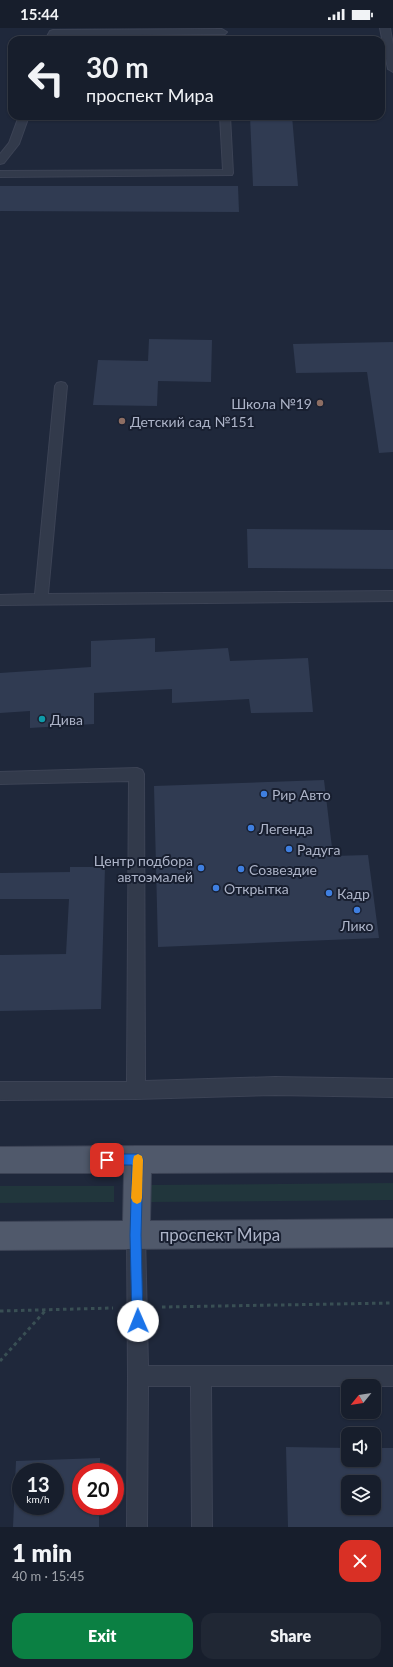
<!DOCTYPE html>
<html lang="en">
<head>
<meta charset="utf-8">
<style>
	:root { --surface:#171e2c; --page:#202734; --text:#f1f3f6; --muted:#9ea2a9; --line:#363c48; --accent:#0b8043 }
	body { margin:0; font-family:Lato,sans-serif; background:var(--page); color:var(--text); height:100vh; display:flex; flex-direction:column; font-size:15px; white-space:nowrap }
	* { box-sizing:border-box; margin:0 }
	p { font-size:13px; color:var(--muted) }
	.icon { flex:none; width:22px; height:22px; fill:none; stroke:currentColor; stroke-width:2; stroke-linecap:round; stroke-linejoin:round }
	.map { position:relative; height:1499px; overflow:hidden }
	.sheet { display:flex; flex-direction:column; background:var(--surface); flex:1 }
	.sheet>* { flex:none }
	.top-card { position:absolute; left:8px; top:8px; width:377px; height:84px; border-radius:12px; box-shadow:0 1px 3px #0004,0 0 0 1px var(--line); background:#171e2c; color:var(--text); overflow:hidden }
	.needle { width:26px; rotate:240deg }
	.buttons { position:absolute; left:341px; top:1351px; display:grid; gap:8px }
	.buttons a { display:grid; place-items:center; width:40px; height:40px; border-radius:8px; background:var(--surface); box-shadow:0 1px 3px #0004,0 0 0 1px var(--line); font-size:20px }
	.speed { position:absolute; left:12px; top:1435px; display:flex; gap:8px; font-size:20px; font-weight:700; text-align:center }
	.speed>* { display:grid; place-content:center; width:52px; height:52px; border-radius:50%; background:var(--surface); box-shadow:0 1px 3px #0004,0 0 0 1px var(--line); line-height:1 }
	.speed small { font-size:10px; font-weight:400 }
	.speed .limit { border:6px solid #d22; background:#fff; color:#111 }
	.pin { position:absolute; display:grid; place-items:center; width:34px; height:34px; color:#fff; margin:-17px; border-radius:8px; box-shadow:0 2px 6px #0006 }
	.me { position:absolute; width:44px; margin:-22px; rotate:359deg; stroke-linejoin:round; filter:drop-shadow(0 0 3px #0008) }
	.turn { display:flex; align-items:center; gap:14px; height:84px; padding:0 12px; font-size:18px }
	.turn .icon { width:52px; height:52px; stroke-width:2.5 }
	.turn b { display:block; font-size:28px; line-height:34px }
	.round { display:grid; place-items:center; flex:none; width:42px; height:42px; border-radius:12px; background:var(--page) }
	.overview { display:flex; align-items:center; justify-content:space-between; height:68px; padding:0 12px }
	h1 { font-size:24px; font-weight:800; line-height:30px }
	.action { display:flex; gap:8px; margin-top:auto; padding:8px 12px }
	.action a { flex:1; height:46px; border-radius:12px; background:var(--accent); color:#fff; font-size:16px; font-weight:800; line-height:46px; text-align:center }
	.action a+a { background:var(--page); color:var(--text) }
	.status { display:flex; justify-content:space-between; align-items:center; height:28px; padding:0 20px; background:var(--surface); direction:ltr }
	.status svg { height:11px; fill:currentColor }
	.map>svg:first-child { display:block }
</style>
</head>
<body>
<div class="status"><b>15:44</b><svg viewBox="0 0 49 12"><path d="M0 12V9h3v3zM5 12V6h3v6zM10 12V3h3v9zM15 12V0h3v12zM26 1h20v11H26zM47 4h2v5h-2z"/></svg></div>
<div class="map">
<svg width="393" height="1499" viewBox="0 0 393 1499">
	<rect width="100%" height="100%" fill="#1f283b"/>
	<g fill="#21363c">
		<polygon points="393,1155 393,1172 150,1174 151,1157"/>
		<polygon points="0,1158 114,1158 114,1174 0,1175"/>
	</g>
	<g fill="#303b52" fill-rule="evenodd">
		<polygon points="250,88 292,88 298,158 253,158"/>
		<polygon points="0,158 238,158 239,184 0,183"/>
		<polygon points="149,311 212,312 211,354 158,353 157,378 93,377 98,332 148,333"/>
		<polygon points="393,314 393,424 379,425 367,344 296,345 293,316"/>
		<polygon points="247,501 393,502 393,541 248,540"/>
		<polygon points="155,610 155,624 228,620 230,633 308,630 313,684 251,685 249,671 172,675 172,661 94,665 94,696 30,700 30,683 0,685 0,645 91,639 91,613"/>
		<polygon points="324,752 333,828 368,827 379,910 158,919 154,758"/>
		<polygon points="70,839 105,839 101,981 0,983 0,927 66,926 69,871 0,871 0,845 70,844"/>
		<path d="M 286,1419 L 348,1420 L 348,1432 L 374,1432 L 374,1420 L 393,1420 L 393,1499 L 288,1499 ZM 348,1454 L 374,1454 L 374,1480 L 348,1480 Z"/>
		<path d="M 100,1430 L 100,1444 L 81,1444 L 81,1478 L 99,1478 L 99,1499 L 13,1499 L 16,1433 ZM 21,1444 L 55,1444 L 55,1478 L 21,1478 Z"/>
	</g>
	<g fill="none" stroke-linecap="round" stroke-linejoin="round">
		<defs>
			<g id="lane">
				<polygon points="380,0 390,0 393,17 393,44 388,41"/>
				<polygon points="222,1 227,4 225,6 56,8 55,12 45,12 50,3 53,2"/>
				<polygon points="19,88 29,88 19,116 4,135 0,136 0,126 9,115"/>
				<polygon points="220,88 230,88 233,145 232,147 0,149 0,143 223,142"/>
				<polygon points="61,354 65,355 67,358 48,566 393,563 393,573 0,577 0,567 35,566 55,358 57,355"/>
				<polygon points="137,740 142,742 144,746 145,1053 275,1049 393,1051 393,1069 275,1067 136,1071 0,1072 0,1054 127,1054 129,753 0,756 0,744"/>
				<polygon points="136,1198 143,1200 145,1207 148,1338 393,1338 393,1358 211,1358 212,1499 192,1499 191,1358 148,1358 147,1499 127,1499 128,1348 127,1207 129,1200"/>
			</g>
			<polygon id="primary" points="138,1118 393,1118 393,1144 151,1145 150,1193 393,1191 393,1219 0,1222 0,1194 123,1193 124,1145 0,1145 0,1119"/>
		</defs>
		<use href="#lane" stroke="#3c4355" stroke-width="2"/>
		<use href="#primary" stroke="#3c4355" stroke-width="2"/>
		<g stroke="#394f54" stroke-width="3" stroke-dasharray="3.5 3.5" stroke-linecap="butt">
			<polyline points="162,1279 393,1275"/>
			<polyline points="0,1283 113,1280"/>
			<polyline points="0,1333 45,1283"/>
		</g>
		<use href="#lane" fill="#323a4b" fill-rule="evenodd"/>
		<use href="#primary" fill="#50596b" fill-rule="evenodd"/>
	</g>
	<polygon fill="#1a73e8" stroke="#114b97" points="107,1126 138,1126 142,1128 143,1131 141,1207 143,1293 142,1297 138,1299 133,1297 132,1293 130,1207 132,1137 107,1137 103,1135 102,1132 103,1128"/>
	<polygon fill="#f59e0b" points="138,1126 142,1128 143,1132 142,1170 141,1174 137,1176 133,1174 131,1170 133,1132 134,1128"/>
	<g fill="#8d6e63" stroke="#181f30" stroke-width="1.5">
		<circle cx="320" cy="375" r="4"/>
		<circle cx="122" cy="393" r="4"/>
	</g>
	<circle fill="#0f9aa8" stroke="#181f30" stroke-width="1.5" cx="42" cy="691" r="4"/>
	<g fill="#3f7fe0" stroke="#181f30" stroke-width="1.5">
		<circle cx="264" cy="766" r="4"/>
		<circle cx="251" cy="800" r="4"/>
		<circle cx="289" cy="821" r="4"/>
		<circle cx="201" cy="840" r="4"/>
		<circle cx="241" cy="841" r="4"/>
		<circle cx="216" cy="860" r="4"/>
		<circle cx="329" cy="865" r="4"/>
		<circle cx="357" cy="882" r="4"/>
	</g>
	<g text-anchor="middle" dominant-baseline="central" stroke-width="4" stroke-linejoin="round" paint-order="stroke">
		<g font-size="14" fill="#adb4c8" stroke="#181f30" text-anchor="start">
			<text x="312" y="375" text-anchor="end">Школа №19</text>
			<text x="130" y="393">Детский сад №151</text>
			<text x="50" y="691">Дива</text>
			<text x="272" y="766">Рир Авто</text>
			<text x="259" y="800">Легенда</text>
			<text x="297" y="821">Радуга</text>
			<text x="193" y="832" text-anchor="end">Центр подбора<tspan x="193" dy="16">автоэмалей</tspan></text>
			<text x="249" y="841">Созвездие</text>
			<text x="224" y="860">Открытка</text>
			<text x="337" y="865">Кадр</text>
			<text x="357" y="897" text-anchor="middle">Лико</text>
		</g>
		<g font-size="17" fill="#adb4c8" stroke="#181f30">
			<text x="220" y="1206">проспект Мира</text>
		</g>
	</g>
</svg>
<div class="buttons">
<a><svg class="needle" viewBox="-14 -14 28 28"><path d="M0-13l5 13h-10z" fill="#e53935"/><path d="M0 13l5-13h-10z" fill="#9ea2a9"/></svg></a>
<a><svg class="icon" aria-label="sound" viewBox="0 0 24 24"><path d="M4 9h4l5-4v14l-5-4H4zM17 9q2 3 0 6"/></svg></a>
<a><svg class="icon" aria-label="layers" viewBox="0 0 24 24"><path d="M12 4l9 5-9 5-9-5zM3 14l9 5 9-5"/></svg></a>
</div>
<div class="speed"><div>13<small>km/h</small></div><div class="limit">20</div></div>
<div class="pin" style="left:107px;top:1132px;background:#d93025"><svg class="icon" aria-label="arrive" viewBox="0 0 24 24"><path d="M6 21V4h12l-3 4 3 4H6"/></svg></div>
<svg class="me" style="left:138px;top:1293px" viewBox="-20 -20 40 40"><circle r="19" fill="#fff"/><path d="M0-13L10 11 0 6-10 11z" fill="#1a73e8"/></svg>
<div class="top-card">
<div class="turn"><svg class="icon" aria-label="left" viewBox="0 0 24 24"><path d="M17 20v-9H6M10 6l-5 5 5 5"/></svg><div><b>30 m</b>проспект Мира</div></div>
</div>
</div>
<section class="sheet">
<div class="overview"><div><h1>1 min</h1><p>40 m · 15:45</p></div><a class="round" style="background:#d93025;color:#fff"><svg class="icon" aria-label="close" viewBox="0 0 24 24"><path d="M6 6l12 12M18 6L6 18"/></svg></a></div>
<div class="action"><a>Exit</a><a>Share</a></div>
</section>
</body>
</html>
